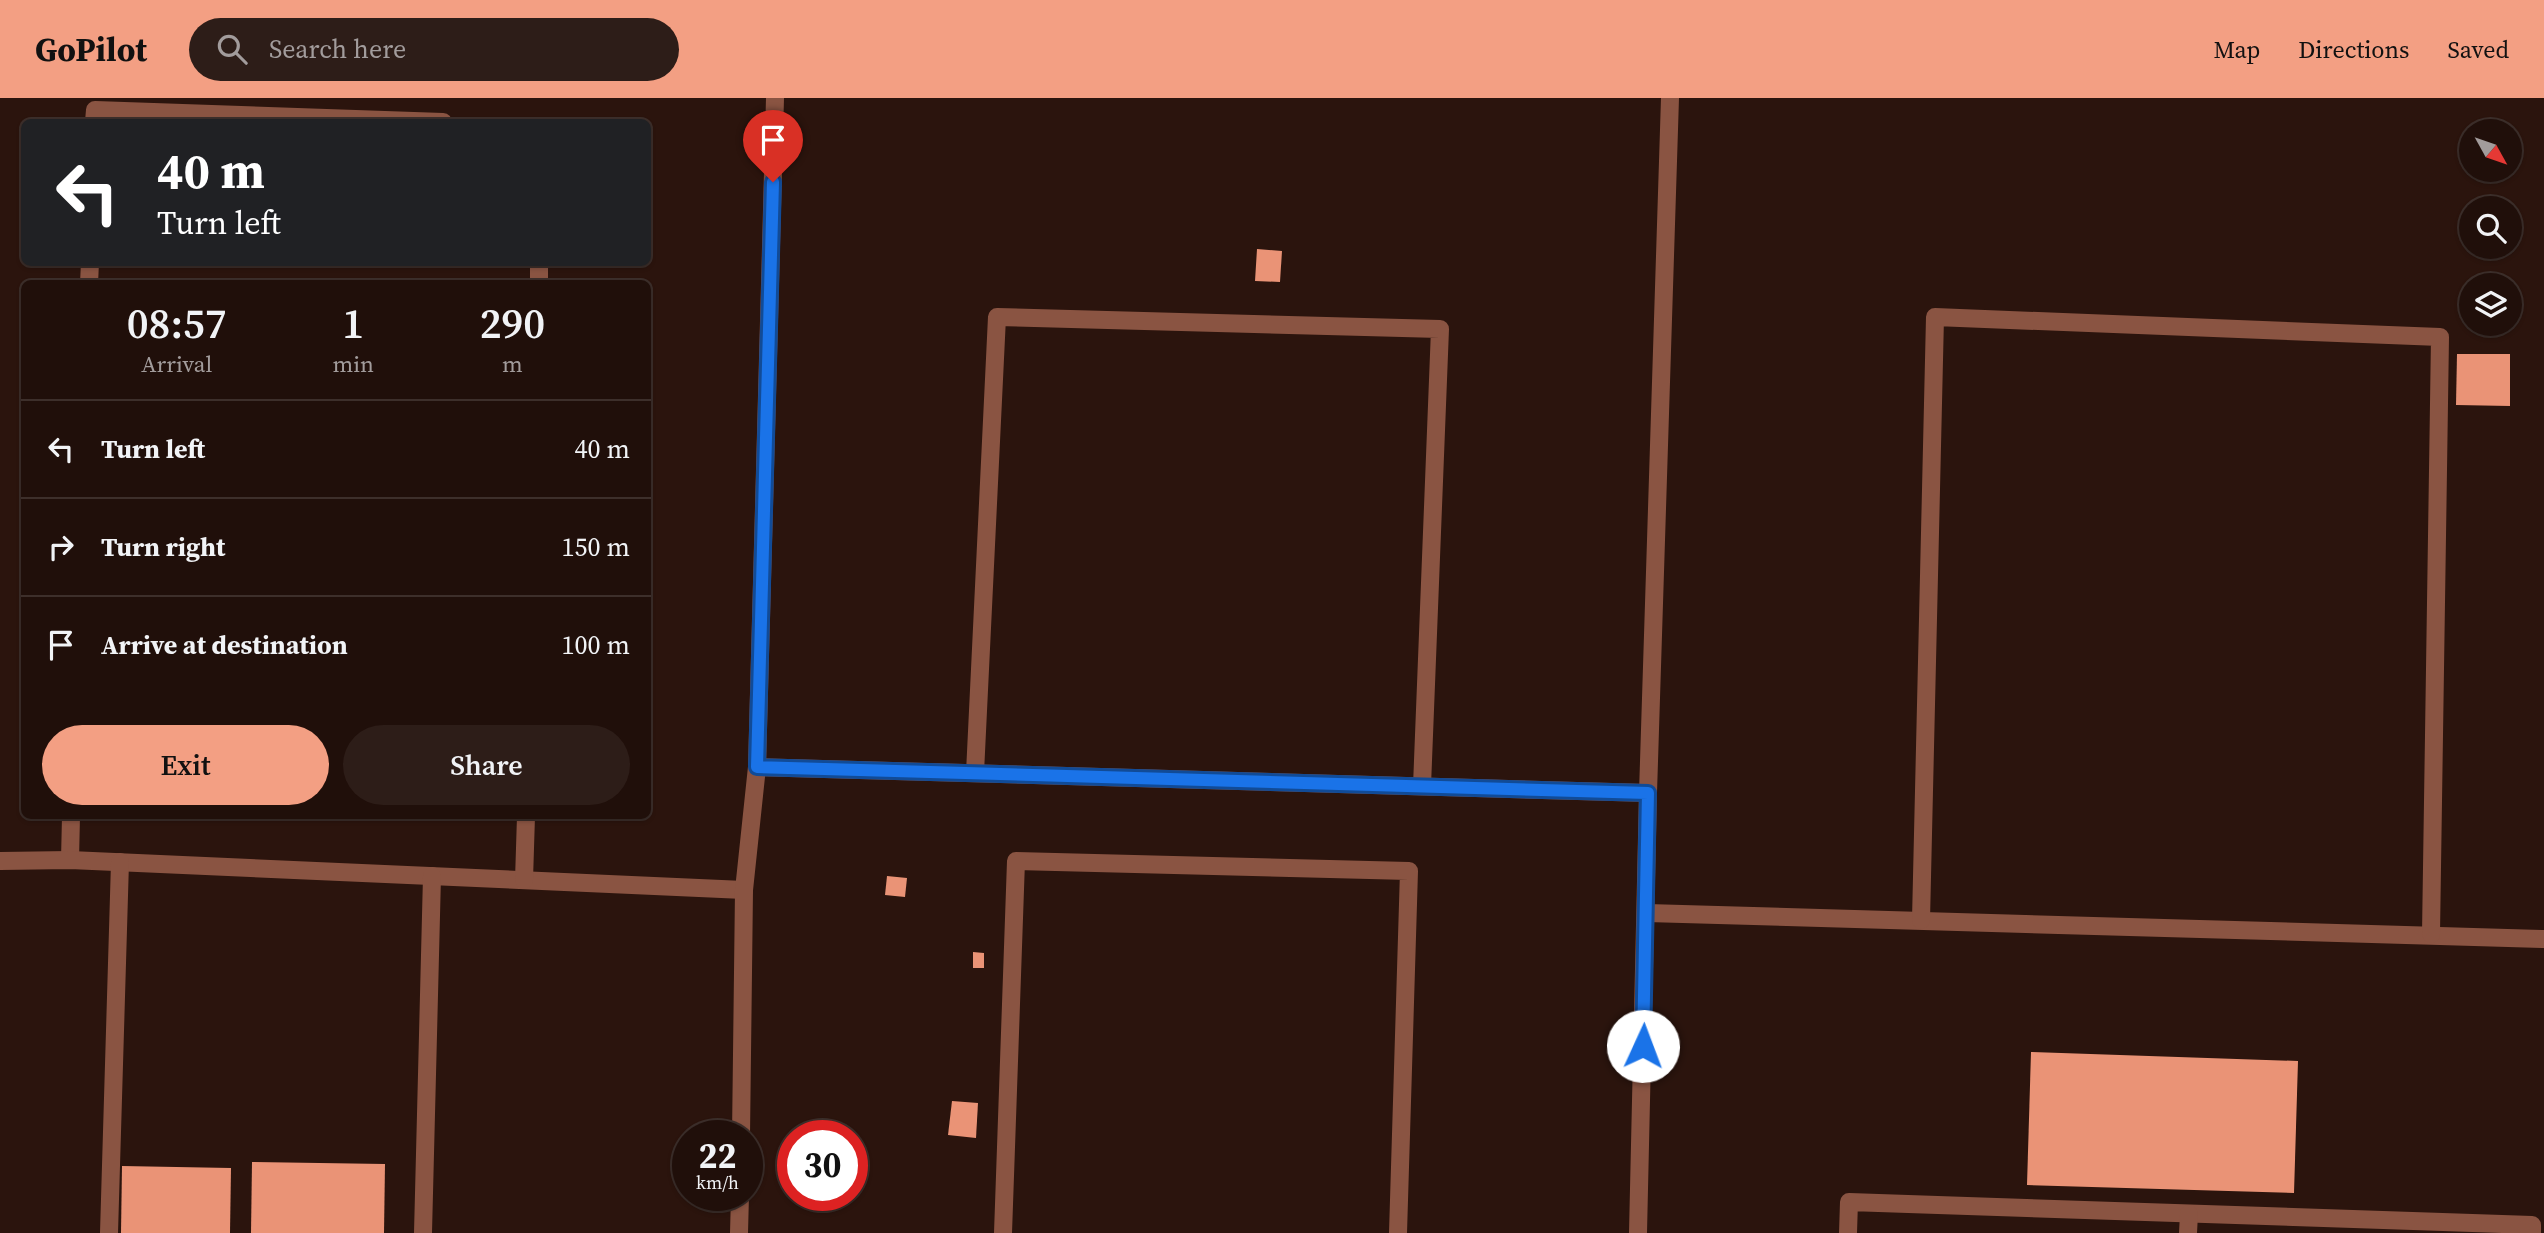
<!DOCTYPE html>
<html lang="en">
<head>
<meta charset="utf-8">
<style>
	:root { --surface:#200f0a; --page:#2d1d18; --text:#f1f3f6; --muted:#a29c9c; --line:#3d2f2b; --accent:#f39f83 }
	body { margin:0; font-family:"Source Serif 4",serif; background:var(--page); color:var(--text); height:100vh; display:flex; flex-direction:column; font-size:26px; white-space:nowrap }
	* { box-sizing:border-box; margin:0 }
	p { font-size:23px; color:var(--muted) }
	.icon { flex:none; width:38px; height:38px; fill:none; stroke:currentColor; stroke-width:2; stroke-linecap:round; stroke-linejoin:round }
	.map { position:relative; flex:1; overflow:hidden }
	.details { position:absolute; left:21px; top:182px; width:630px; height:539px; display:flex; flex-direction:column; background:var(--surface); border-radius:10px; box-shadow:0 2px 5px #0004,0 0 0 2px var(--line) }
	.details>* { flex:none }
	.banner { position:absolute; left:21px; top:21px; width:630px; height:147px; border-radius:10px; box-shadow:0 2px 5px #0004,0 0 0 2px var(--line); background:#202124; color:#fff; overflow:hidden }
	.needle { width:46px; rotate:130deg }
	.tools { position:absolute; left:2459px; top:21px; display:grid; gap:14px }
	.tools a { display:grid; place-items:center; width:63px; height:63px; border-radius:50%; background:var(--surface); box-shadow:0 2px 5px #0004,0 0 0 2px var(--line); font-size:35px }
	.speed { position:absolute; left:672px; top:1022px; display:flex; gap:14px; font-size:35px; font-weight:700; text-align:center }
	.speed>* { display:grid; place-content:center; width:91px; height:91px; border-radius:50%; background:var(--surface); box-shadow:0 2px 5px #0004,0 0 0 2px var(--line); line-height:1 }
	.speed small { font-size:18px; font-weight:400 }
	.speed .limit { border:10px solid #d22; background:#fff; color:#111 }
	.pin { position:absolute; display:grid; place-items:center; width:60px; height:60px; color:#fff; margin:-72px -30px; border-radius:50% 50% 50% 0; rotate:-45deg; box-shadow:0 0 7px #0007 }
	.pin .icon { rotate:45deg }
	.me { position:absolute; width:77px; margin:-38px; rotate:2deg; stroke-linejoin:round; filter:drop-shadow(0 0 5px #0008) }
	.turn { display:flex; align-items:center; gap:24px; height:147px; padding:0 21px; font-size:32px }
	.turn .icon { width:91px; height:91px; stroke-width:2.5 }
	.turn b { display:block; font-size:49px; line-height:60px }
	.eta { display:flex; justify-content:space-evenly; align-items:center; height:119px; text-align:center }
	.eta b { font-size:42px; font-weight:600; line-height:49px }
	.button { display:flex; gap:14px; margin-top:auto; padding:14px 21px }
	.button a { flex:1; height:80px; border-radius:42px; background:var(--accent); color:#111; font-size:28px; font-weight:600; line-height:80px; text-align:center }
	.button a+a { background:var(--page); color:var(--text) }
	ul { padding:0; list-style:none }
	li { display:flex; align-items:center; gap:21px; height:98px; padding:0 21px; border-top:2px solid var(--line) }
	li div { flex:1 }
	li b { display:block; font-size:26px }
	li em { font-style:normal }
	header { display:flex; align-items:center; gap:42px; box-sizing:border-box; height:98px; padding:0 35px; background:var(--accent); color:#111 }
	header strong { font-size:33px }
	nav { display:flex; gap:38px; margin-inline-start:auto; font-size:24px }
	.search { width:490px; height:63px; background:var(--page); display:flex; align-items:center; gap:18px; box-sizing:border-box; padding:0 24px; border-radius:38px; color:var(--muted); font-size:26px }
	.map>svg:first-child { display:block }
</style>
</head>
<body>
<header>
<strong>GoPilot</strong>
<div class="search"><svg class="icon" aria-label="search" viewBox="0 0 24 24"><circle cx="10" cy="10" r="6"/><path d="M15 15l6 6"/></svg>Search here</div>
<nav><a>Map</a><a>Directions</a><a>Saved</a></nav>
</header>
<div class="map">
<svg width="2544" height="1135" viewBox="0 0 2544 1135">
	<rect width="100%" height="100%" fill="#2b140d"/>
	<g fill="#ea9376">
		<polygon points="1257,151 1282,153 1280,184 1255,183"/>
		<polygon points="2457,256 2510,256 2510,308 2456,307"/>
		<polygon points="887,778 907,780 905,799 885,797"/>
		<polygon points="973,854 984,855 984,870 973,870"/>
		<polygon points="2031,954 2298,963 2294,1095 2027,1087"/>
		<polygon points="952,1003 978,1005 976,1040 948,1037"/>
		<polygon points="252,1064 385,1066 384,1135 251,1135"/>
		<polygon points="122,1068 231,1070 230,1135 121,1135"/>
	</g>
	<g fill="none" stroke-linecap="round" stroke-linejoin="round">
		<g stroke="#8a5442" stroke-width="18">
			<polyline points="94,24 95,12 443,24"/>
			<polyline points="89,186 90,164"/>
			<polyline points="539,186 539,164"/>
			<polyline points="757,669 1648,695"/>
			<polyline points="975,675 997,219 1440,231 1422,688"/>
			<polyline points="70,762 71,718"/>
			<polyline points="0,763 70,762 744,792"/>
			<polyline points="524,782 526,718"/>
			<polyline points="1647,815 2544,841"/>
			<polyline points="1921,822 1935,219 2440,239 2431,836"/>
			<polyline points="741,1038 744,792 757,669 775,0"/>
			<polyline points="109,1135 120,764"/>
			<polyline points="423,1135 432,778"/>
			<polyline points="739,1135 740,1097"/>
			<polyline points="1003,1135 1016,763 1409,773 1398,1135"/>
			<polyline points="1638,1135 1648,695 1670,0"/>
			<polyline points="1848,1135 1849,1104 2532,1127 2532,1135"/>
			<polyline points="2188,1135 2189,1116"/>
		</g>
	</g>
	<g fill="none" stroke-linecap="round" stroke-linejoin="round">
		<defs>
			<polyline id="route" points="773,84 757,669 1648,695 1643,948"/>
		</defs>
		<use href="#route" stroke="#114b97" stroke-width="18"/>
		<use href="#route" stroke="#1a73e8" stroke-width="12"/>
	</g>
</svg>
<div class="tools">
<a><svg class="needle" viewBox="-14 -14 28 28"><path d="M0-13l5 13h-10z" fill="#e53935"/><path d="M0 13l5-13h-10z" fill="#a29c9c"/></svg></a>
<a><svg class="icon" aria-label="search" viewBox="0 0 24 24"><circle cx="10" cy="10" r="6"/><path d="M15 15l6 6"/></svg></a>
<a><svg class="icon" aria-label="layers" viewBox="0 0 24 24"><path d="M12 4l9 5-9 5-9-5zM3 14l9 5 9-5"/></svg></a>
</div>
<div class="speed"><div>22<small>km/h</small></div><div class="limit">30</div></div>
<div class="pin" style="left:773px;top:84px;background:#d93025"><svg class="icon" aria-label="arrive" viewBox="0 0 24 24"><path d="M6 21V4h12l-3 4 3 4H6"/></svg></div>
<svg class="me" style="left:1643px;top:948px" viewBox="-20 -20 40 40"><circle r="19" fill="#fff"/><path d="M0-13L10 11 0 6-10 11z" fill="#1a73e8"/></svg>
<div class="banner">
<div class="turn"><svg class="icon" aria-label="left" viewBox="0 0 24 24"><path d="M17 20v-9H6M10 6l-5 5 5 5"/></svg><div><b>40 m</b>Turn left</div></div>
</div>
<section class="details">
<div class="eta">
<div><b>08:57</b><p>Arrival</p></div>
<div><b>1</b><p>min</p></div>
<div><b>290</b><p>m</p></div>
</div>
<ul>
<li><svg class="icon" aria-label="left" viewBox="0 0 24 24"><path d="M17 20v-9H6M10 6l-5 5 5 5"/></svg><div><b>Turn left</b></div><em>40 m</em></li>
<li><svg class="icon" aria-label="right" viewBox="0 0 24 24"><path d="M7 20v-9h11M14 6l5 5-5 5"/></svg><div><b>Turn right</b></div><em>150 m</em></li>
<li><svg class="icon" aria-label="arrive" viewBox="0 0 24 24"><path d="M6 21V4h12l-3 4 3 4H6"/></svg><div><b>Arrive at destination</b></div><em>100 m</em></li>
</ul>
<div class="button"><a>Exit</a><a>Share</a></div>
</section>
</div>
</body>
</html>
